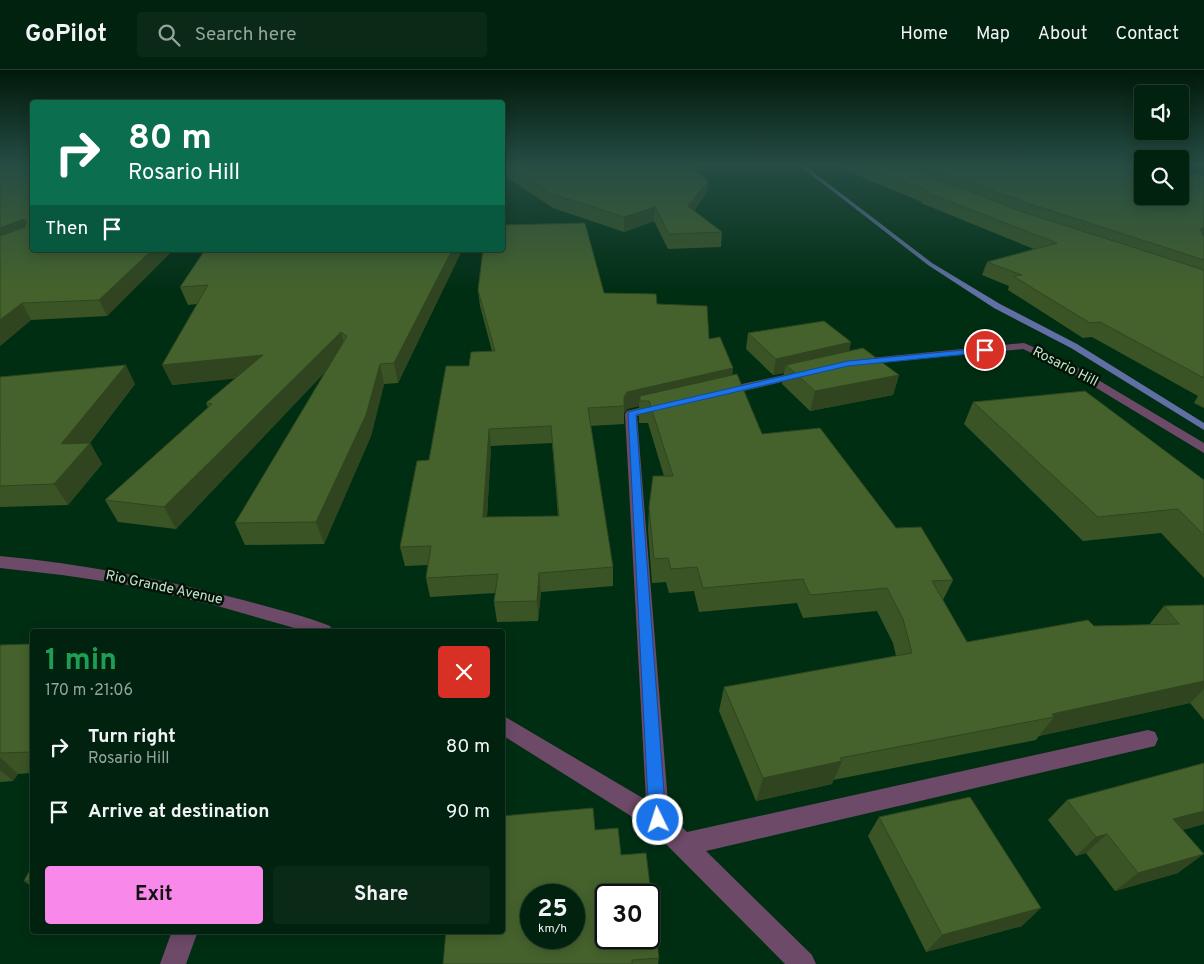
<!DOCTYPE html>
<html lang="en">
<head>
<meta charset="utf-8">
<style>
	:root { --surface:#00220e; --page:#0a2a17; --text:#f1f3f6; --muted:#95a49e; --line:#223f2e; --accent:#f888e9 }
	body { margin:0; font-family:Overpass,sans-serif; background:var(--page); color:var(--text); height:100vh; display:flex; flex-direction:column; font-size:19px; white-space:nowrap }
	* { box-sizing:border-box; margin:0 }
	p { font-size:16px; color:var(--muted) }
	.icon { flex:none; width:28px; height:28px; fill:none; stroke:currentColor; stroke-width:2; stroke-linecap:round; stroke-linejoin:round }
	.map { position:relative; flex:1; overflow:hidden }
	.side { position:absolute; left:30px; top:559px; width:475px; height:305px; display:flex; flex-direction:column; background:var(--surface); border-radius:5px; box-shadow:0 2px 12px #0003,0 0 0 1px var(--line) }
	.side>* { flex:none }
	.guide { position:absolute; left:30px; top:30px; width:475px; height:152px; border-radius:5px; box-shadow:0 2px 12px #0003,0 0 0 1px var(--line); background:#0b6e4f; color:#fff; overflow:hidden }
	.controls { position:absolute; left:1134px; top:15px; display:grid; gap:10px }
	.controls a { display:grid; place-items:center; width:55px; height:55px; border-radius:5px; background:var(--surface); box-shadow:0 2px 12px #0003,0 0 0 1px var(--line); font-size:25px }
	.speed { position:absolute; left:520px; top:814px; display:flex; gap:10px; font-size:25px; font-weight:700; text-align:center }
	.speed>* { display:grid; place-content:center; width:65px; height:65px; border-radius:50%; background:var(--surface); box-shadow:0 2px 12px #0003,0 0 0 1px var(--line); line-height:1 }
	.speed small { font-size:12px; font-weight:400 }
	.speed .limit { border:2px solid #111; border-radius:8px; background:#fff; color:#111 }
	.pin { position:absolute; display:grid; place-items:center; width:42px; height:42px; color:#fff; margin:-21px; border:2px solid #fff; border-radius:50%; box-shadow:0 1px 5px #0007 }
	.me { position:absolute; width:55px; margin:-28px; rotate:356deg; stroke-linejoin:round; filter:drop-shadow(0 0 4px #0008) }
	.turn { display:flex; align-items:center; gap:18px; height:105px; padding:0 15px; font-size:22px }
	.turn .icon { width:65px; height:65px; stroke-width:2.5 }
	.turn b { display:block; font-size:35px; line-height:42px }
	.then { display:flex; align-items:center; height:48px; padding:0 15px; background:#0003; gap:10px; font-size:19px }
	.round { display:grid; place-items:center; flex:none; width:52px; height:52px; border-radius:5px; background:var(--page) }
	.summary { display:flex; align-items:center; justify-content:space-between; height:85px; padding:0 15px }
	h1 { font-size:30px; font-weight:700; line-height:38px; color:#1e9e55 }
	.action { display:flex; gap:10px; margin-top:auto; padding:10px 15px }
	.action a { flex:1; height:58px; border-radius:5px; background:var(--accent); color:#111; font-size:20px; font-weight:700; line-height:58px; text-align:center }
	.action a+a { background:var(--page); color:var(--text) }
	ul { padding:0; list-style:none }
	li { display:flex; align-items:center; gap:15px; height:65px; padding:0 15px }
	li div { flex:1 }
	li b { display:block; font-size:19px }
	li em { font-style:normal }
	header { display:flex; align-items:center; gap:30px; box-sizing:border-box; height:70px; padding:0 25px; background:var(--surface); border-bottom:1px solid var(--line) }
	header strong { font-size:24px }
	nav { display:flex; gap:28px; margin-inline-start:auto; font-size:18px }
	.search { width:350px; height:45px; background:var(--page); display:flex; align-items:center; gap:12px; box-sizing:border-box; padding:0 18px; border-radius:5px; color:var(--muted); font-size:19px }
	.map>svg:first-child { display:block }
</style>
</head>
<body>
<header>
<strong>GoPilot</strong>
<div class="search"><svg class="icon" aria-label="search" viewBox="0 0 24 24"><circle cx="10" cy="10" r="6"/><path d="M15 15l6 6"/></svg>Search here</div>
<nav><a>Home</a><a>Map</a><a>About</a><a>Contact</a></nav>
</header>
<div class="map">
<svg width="1204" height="894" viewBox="0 0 1204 894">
	<rect width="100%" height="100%" fill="#002e13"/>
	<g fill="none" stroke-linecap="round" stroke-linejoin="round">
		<polygon fill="#616fa4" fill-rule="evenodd" points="799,95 804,95 932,193 1000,234 1077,274 1204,353 1204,360 1071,278 994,238 928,195"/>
		<g fill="#6d4a68" fill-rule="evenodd">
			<rect x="0" y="96" width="32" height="4"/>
			<polygon points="1024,273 1068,292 1204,373 1204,383 1060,296 1023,279 860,295 854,292 860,289"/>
			<polygon points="803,301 807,302 809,304 807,306 723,326 717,322 719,319"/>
			<polygon points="659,333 663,334 665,337 663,340 637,346 669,745 687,762 1148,660 1155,662 1158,669 1155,676 706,781 812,885 816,894 785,894 650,758 502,665 502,645 646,730 625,344 627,341"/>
			<path d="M 0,486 C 83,494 163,509 243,530 C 272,538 302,545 330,556 L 333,561 L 305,561 L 214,535 L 123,514 L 62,505 L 0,498 Z"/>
			<polygon points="172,861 198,861 186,894 160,894"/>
		</g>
	</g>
	<g fill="#3b5426" fill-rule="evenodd">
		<polygon points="32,95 32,180 173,180 107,246 31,250 0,276"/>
		<polygon points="502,95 687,95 708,111 706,124 694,141 722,162 721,177 668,179 654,151 624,162 553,138 502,104"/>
		<polygon points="840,95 1142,95 1204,106 1204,338 1194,333 1198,326 1092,267 1083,268 1008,220 1009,216 982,205 987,192 1034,179 921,133 922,132 840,98"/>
		<polygon points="462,180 398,313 384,314 371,366 324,474 245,475 235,453 325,302 176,459 118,452 105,430 208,338 206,333 236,308 172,315 197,234 188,235 180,217"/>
		<path d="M 478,220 L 604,223 L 657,234 L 709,269 L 733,298 L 732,305 L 762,364 L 896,458 L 953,510 L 943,530 L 967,572 L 1094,556 L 1149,555 L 1164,536 L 1204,535 L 1204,650 L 1190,633 L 1039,666 L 1036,670 L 833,710 L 832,714 L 756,731 L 719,641 L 724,617 L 896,586 L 893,573 L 877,541 L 803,548 L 797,533 L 699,542 L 694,521 L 669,523 L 666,512 L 652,513 L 648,460 L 649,437 L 664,406 L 648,353 L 639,353 L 639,336 L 627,339 L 624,343 L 624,354 L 590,356 L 613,497 L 613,516 L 541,522 L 538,551 L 497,552 L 494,532 L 495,523 L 430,527 L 426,508 L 428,495 L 405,496 L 400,477 L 429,390 L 469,296 L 492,281 L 480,236 ZM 552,373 L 558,446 L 487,447 L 491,376 Z"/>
		<polygon points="748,263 851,272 849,281 899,305 893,325 810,341 782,314 784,303 773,305 746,279"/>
		<polygon points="0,307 135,314 90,373 102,394 68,435 0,437"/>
		<polygon points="973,332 1204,410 1204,508 1161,463 1083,471 964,354"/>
		<polygon points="32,574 32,703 18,704 13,711 0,712 0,575"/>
		<polygon points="1067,730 1204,754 1182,760 1178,803 1115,821 1086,783 1076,786 1048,750"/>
		<polygon points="879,747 1022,856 926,882 868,766"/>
		<polygon points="595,760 621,785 659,888 658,894 443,894"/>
		<polygon points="32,796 32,817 24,811"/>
	</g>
	<g fill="#30451f">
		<polygon points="708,111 706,124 686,150 688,136"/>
		<polygon points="655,137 654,151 624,162 624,147"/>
		<polygon points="24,149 31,163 0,175 0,158"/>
		<polygon points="1204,157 1204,168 1200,159"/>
		<polygon points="152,180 173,180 107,246 99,230"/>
		<polygon points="452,180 462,180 398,313 394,293"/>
		<polygon points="22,233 31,250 0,276 0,250"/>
		<polygon points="341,262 346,280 176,459 164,437"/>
		<polygon points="851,272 847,288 786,295 784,303 773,305 776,289"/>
		<polygon points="263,285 270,305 172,315 162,295"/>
		<polygon points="380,294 384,314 371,366 324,474 316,452"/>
		<polygon points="126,295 135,314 88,375 90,373 102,394 68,435 54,414 61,374"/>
		<polygon points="733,298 731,315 649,331 640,326 639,336 627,339 624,343 624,327 627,322"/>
		<polygon points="899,305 893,325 810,341 815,321"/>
		<polygon points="489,359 491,376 486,465 483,447"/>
		<polygon points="539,503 541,522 538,551 537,531"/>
		<polygon points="1204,611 1204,619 1190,633 1039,666 1054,647 1052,644"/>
		<polygon points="0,687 18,704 13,711 0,700"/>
		<polygon points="842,691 832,714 756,731 763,708"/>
		<polygon points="1204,741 1204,754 1150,769 1173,749"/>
		<polygon points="1107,764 1086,783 1076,786 1096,767"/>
		<polygon points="1204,784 1178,803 1115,821 1138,803"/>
		<polygon points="1041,838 1022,856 926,882 942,865"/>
	</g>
	<g fill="#45622c" stroke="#30451f" fill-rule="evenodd">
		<polygon points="32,95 32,180 152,180 99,230 22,233 0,250 0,166 25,157 26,151 24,149 0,158 0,99"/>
		<polygon points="506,95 687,95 708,111 688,136 722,162 669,164 655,137 624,147 552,124"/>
		<polygon points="859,95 903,95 1020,141 1204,200 1204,308 1100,252 1090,253 1013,206 1022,205 987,192 1057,173 925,122 928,121"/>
		<polygon points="922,95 1142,95 1142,126 1180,126 1180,99 1204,106 1204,157 1200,159 1204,167 1204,190 1027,133"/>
		<path d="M 585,153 L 604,223 L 656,224 L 657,234 L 707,236 L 709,269 L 720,267 L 733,298 L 627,322 L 624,327 L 624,336 L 588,338 L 613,497 L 539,503 L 537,531 L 494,532 L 498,504 L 426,508 L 431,476 L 400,477 L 417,391 L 429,390 L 446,296 L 469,296 L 471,282 L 495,281 L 478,220 L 483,180 L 502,180 L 502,155 ZM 551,356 L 559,446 L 483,447 L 489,359 Z"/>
		<polygon points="205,180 452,180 394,293 380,294 366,345 316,452 235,453 347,266 341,262 164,437 105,430 212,334 206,333 263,285 162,295 208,215 180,217"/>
		<polygon points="824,251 851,272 776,289 748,263"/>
		<polygon points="863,278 899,305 815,321 786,295"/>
		<polygon points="126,295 61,374 90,373 54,414 0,416 0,371 1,370 0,370 0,307"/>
		<polygon points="737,304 762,364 820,358 896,458 921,457 953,510 932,511 967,572 1088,550 1094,556 1179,554 1164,536 1204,535 1204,611 1052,644 1054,647 840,688 842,691 763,708 724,617 912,583 903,549 887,518 810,525 803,509 703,518 697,497 671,499 668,488 654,489 649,437 653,406 673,406 649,331 640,331 640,326"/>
		<polygon points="1085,321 1204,410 1204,465 1178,439 1098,447 973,332"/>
		<polygon points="32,574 32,682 0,683 0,575"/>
		<polygon points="1204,693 1204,741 1173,749 1204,784 1138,803 1107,764 1096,767 1067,730"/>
		<polygon points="970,727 1041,838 942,865 879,747"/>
		<path d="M 593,738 L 595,760 L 618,758 L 621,785 L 646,783 L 659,888 L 632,890 L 632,894 L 443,894 L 446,861 L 502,861 L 502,746 ZM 531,825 L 574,825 L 574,868 L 531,868 ZM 606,825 L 649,825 L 649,868 L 606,868 Z"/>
		<polygon points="32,796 32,811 24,811"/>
	</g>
	<linearGradient id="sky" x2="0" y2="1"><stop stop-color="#00190a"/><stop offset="0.43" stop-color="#264c44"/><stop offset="1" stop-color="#264c44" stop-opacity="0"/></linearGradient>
	<rect width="1204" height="220" fill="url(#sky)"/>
	<polygon fill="#1a73e8" stroke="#114b97" points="985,278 989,280 988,282 848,296 636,345 666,750 664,756 658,758 652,756 649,750 628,342 848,291"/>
	<g text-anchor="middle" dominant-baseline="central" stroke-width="5" stroke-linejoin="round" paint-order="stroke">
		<g font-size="14" fill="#c4e1ca" stroke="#001305">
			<text transform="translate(1065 297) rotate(27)">Rosario Hill</text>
			<text transform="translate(164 518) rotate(12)">Rio Grande Avenue</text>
		</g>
	</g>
</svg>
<div class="controls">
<a><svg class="icon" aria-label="sound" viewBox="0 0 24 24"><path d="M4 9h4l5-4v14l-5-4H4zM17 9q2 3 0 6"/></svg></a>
<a><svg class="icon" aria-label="search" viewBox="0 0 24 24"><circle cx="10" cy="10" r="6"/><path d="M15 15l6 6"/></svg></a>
</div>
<div class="speed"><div>25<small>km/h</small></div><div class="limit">30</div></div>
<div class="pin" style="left:985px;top:280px;background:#d93025"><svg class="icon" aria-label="arrive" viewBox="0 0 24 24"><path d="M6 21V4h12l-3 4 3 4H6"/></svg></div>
<svg class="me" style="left:658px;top:750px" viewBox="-20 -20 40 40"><circle r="17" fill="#1a73e8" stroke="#fff" stroke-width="3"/><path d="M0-11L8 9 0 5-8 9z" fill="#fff"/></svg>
<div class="guide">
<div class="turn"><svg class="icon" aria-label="right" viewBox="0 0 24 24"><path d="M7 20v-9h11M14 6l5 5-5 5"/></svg><div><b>80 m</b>Rosario Hill</div></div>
<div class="then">Then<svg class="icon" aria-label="arrive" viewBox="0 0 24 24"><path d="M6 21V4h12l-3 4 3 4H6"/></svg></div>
</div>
<section class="side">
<div class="summary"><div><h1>1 min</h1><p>170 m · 21:06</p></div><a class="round" style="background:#d93025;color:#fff"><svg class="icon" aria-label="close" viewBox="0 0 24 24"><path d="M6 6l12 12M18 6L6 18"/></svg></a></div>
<ul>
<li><svg class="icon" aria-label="right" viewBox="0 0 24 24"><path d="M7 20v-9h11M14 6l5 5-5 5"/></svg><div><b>Turn right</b><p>Rosario Hill</p></div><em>80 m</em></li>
<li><svg class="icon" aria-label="arrive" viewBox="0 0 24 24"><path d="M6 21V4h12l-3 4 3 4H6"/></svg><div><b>Arrive at destination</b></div><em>90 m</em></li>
</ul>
<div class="action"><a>Exit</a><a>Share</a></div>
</section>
</div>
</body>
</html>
